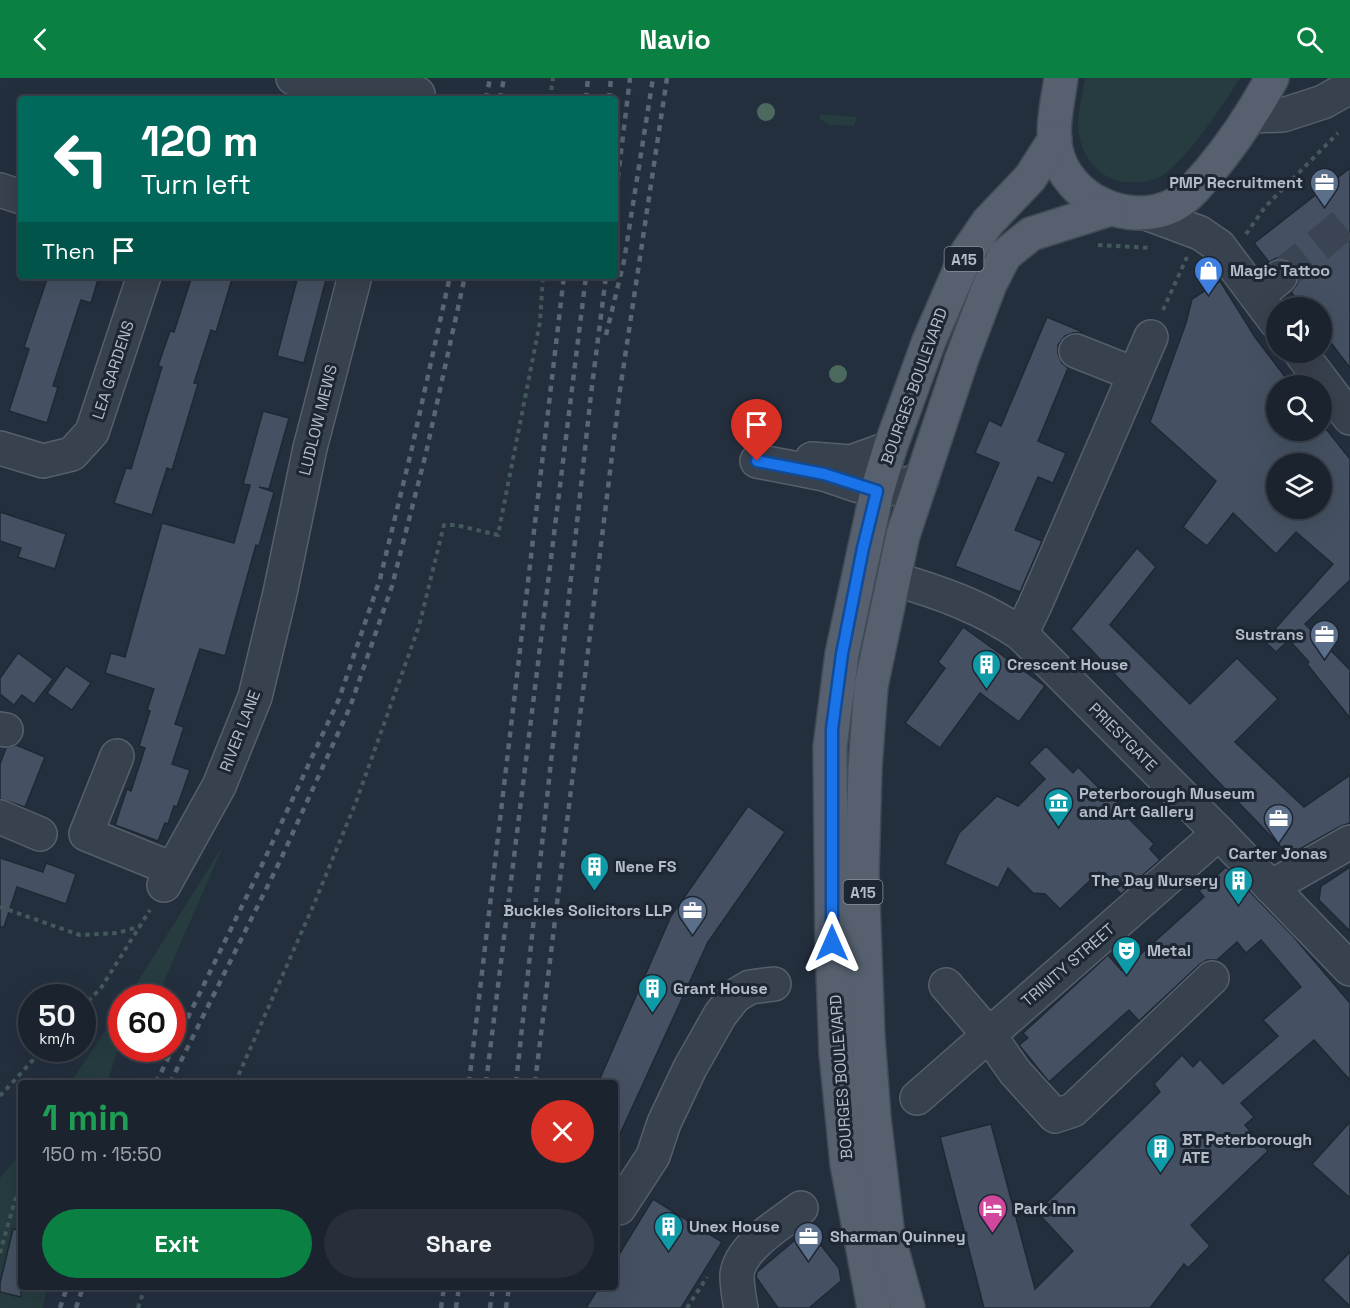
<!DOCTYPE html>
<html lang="en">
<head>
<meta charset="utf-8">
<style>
	:root { --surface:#1b232e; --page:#282f3a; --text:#f1f3f6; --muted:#a0a4aa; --line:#39404a; --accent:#0b8043 }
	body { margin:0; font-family:"Space Grotesk",sans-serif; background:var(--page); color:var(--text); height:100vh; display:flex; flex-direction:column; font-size:22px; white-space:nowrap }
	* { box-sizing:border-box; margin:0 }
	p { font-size:20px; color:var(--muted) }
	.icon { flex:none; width:33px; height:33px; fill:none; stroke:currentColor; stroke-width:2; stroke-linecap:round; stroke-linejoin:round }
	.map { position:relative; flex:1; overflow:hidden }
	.sheet { position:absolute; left:18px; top:1002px; width:600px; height:210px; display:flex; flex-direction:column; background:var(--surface); border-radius:6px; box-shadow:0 6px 24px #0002,0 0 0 2px var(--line) }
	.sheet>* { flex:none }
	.top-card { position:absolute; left:18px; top:18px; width:600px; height:183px; border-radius:6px; box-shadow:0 6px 24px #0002,0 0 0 2px var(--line); background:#00695c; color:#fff; overflow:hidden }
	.buttons { position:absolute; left:1266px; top:219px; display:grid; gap:12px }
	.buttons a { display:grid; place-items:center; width:66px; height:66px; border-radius:50%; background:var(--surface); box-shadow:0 6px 24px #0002,0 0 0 2px var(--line); font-size:30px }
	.speed { position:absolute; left:18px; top:906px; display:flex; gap:12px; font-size:30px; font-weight:700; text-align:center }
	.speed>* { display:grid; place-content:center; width:78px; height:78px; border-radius:50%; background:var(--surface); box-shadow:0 6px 24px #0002,0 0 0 2px var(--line); line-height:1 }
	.speed small { font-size:15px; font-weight:400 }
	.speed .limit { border:9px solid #d22; background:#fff; color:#111 }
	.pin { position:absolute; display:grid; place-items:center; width:51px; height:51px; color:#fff; margin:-62px -26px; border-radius:50% 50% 50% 0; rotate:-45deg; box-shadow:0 0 6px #0007 }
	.pin .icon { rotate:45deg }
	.me { position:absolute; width:66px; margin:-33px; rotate:0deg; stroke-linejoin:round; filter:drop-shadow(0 0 4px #0008) }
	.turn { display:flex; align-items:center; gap:21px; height:126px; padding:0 24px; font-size:27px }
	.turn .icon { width:78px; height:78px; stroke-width:2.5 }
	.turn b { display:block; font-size:42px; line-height:51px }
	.then { display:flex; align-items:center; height:57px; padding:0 24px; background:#0003; gap:12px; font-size:22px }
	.round { display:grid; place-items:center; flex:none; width:63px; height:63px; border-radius:32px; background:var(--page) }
	.overview { display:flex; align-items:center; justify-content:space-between; height:102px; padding:0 24px }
	h1 { font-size:36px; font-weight:600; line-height:45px; color:#1e9e55 }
	.button { display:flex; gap:12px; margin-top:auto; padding:12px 24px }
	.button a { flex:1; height:69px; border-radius:36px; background:var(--accent); color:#fff; font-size:24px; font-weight:600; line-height:69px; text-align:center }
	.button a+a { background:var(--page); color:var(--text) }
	header { display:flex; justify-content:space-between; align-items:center; height:78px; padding:0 24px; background:var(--accent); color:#fff; font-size:27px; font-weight:600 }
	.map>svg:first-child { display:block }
</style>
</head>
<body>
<header><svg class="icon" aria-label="back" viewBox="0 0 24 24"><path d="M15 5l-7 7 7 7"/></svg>Navio<svg class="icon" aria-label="search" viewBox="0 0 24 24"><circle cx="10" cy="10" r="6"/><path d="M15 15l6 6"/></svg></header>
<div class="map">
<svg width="1350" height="1230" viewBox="0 0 1350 1230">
	<rect width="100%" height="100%" fill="#242f3e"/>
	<g fill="#263c3f">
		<path d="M 1085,0 L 1240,0 C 1223,27 1189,79 1164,96 C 1151,105 1139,105 1124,104 C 1110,102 1099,95 1090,83 C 1071,57 1080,30 1085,0 Z"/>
		<polygon points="819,36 857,39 854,48 830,47 820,41"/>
		<polygon points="224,766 157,919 128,919"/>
		<polygon points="121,930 121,962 107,1005 70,1005"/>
		<polygon points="21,1075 21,1209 47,1209 43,1230 0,1230 0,1100"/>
	</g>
	<g fill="#455162" stroke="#1f2835" stroke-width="1.5" fill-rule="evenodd">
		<polygon points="1350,90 1350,290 1322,253 1322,230 1303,230 1291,214 1298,205 1299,196 1295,188 1286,181 1277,180 1269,184 1254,165"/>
		<polygon points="48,198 99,198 91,225 81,222 53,308 58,309 47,345 9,333 29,271 24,269"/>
		<polygon points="192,198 233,198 216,254 211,252 194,305 198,306 172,392 167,390 152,437 114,425 126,390 131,391 162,289 158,288 170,253 174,254"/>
		<polygon points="298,198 327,198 304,285 277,278"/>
		<path d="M 1220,203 L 1255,259 L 1292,308 L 1276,308 L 1276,352 L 1327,352 L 1350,381 L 1350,502 L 1305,546 L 1350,592 L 1350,640 L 1307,586 L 1309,584 L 1289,562 L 1276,574 L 1264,563 L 1333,486 L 1296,454 L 1276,476 L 1233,435 L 1207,468 L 1183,449 L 1216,403 L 1150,344 L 1186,245 L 1192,221 ZM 1276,386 L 1322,386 L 1322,430 L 1276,430 Z"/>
		<polygon points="1047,239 1083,254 1073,255 1065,258 1058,267 1058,276 1062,285 1068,290 1038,363 1066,375 1053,405 1038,399 1015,452 1042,463 1020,514 955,488 999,385 975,375 989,342 1001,348"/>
		<polygon points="263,333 289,340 269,411 259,409 274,414 259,468 256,467 225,578 200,571 175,646 184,649 172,686 190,692 177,729 174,728 168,746 165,745 158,763 115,747 127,711 131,713 145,670 139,668 150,633 147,632 154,611 105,595 111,575 125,579 162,445 234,465 250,407 243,406"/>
		<polygon points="0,434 66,456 55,491 18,479 21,470 0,463"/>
		<polygon points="1137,470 1156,489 1110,547 1190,626 1237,580 1278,621 1235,664 1304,729 1350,697 1350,745 1341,748 1289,777 1071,551"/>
		<polygon points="963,549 1045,608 1019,644 980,615 940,670 905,645 945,590 938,584"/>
		<polygon points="18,575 53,601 34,626 22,617 14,627 0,616 0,600"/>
		<polygon points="66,588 91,605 72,632 47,615"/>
		<polygon points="16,667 45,679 25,729 0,721 0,686 6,670"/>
		<polygon points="1046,668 1073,695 1078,689 1105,716 1107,714 1130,737 1128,740 1154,766 1150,771 1160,782 1121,816 1099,794 1060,831 1045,816 1033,815 1008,790 998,810 945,786 959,755 997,718 1018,728 1045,701 1029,685"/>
		<polygon points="748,728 785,754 708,864 615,1067 615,1005 598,1005 671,838"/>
		<polygon points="0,780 43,794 46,785 76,796 66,826 17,809 4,849 0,849"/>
		<polygon points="1226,789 1293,858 1350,925 1350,1002 1314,962 1241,1025 1254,1039 1245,1047 1268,1073 1191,1147 1210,1168 1188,1190 1184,1186 1150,1230 984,1230 940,1059 991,1046 1035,1211 1073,1173 1037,1134 1160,1014 1154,1006 1182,977 1193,989 1200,981 1223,1006 1278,958 1263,942 1301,909 1261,862 1246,875 1237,864 1217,882 1207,882 1200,886 1139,943 1129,932 1049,1004 1019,967 1028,960 1023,955 1108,877 1122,893 1204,819 1199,813"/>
		<polygon points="1350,789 1350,853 1319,822 1321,808"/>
		<polygon points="1350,1044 1350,1120 1312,1086"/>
		<polygon points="653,1121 722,1164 681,1230 586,1230 599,1209 615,1209 615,1183"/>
		<polygon points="13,1151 21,1152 21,1219 0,1214 0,1205"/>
		<polygon points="808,1151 839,1190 841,1203 809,1230 778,1230 756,1199 757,1194"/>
		<polygon points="1350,1174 1350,1228 1323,1202"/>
	</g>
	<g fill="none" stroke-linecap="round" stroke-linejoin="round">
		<polyline stroke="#3a4453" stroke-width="33" stroke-dasharray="33 16" stroke-linecap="butt" points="1280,199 1350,141"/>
		<defs>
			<g id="minor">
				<polyline points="293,0 322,2 418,16"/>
				<polyline points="1252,38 1283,37 1323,24 1350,9"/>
				<polyline points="0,112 21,119"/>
				<polyline points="1146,135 1200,155 1219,168 1276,244"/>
				<polyline points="1257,218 1280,199"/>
				<polyline points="1076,273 1134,296"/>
				<polyline points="1300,274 1350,340"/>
				<polyline points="0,370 43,383 72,376 92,354 144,198"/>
				<polyline points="812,381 851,384 890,370"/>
				<polyline points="757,383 824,396 856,407 877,413 899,409 922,401"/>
				<path d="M 894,501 C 939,514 982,529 1021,556 L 1219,755 L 1350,891"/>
				<polyline points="1021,556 1035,527 1151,259"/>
				<polyline points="0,651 6,652"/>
				<polyline points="117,678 86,756 172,791"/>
				<polyline points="0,739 40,756"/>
				<polyline points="164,807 219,708 255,619 280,515 310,370 355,198"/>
				<polyline points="1271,809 1350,764"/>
				<polyline points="946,907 989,957 1015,994 1055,1038 1073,1032 1212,900"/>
				<polyline points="917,1020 1219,755"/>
				<polyline points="619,1130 653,1078 664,1045 690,990 720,937 735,918 750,909 774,906"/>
				<path d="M 741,1230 C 739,1220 737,1207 737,1197 C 739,1170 781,1145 801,1130"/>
			</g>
			<g id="major">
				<path d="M 1061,0 C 1058,23 1051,49 1056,72 C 1067,121 1127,149 1172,128 C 1187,121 1198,106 1209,94 C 1234,64 1254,34 1272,0"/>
				<polyline points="874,1230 847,1086 836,975 832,865 830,669 842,576 877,413 890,370 929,263 968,173 988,144 1030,100 1055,61"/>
				<polyline points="908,1230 888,1158 874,1040 868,960 862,795 865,690 871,608 903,457 962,280 990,206 1005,177 1031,156 1110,131"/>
			</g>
		</defs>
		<use href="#minor" stroke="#565f6c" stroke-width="36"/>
		<use href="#major" stroke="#414a57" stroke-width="36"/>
		<g stroke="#44595c" stroke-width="4" stroke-dasharray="4.5 4.5" stroke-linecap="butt">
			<polyline points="550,21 553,0"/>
			<polyline points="1246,156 1265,129 1338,55"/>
			<polyline points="1098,167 1150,170"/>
			<polyline points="1163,232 1187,179"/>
			<polyline points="0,829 80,857 117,855 141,848"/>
			<polyline points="82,930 101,910 150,832"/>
			<polyline points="235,1005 314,826 356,724 419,548 444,447 456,447 498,457 540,244 543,198"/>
			<polyline points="0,1018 44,970"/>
			<polyline points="720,1148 730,1152"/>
			<polyline points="0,1175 15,1122 21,1115"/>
			<polyline points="138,1230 145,1209"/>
			<polyline points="687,1230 707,1199"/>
		</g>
		<use href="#minor" stroke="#38414e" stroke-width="33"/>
		<use href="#major" stroke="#56606e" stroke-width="33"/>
		<g stroke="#5a6575" stroke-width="4.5" stroke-dasharray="6 6" stroke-linecap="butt">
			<polyline points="486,21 490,0"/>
			<polyline points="500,21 504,0"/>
			<polyline points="586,21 588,0"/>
			<polyline points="609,21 611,0"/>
			<polyline points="615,124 630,0"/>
			<polyline points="606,257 624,183 653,0"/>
			<polyline points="156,1005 261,789 339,621 380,501 412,370 450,198"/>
			<polyline points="170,1005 280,783 350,629 392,508 426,375 465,198"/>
			<polyline points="469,1005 564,198"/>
			<polyline points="486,1005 586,198"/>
			<polyline points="516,1005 591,316 606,198"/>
			<polyline points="535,1005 620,312 667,0"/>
			<polyline points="60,1230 67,1209"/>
			<polyline points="76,1230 83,1209"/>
			<polyline points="441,1230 444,1209"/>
			<polyline points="456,1230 459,1209"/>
			<polyline points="490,1230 493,1209"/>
			<polyline points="506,1230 509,1209"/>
		</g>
	</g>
	<g fill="#4b6a5d">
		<circle cx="766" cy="34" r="9"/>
		<circle cx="838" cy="296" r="9"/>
	</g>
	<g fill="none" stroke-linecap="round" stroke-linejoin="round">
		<defs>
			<polyline id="route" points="757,383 824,396 877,413 863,470 842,576 832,651 832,865"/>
		</defs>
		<use href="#route" stroke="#114b97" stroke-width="15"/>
		<use href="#route" stroke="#1a73e8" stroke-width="10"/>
	</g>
	<defs>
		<symbol id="office-pin" viewBox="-11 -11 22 30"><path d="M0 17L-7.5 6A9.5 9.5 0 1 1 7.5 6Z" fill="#5c6f8a" stroke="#1d2633"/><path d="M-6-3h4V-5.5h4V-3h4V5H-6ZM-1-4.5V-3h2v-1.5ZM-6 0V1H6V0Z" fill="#fff"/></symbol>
		<symbol id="shop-pin" viewBox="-11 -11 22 30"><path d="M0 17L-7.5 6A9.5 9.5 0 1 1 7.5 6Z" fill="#3f7fe0" stroke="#1d2633"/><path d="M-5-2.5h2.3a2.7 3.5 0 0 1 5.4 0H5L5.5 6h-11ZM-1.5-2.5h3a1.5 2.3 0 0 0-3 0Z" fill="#fff"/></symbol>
		<symbol id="building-pin" viewBox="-11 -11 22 30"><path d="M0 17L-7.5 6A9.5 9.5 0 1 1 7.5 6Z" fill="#0f9aa8" stroke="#1d2633"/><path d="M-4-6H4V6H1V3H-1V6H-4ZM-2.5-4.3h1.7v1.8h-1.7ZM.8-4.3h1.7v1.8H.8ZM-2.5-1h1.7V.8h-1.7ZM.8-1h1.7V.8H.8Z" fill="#fff"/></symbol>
		<symbol id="museum-pin" viewBox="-11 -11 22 30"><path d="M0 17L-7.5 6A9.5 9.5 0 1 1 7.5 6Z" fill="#0f9aa8" stroke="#1d2633"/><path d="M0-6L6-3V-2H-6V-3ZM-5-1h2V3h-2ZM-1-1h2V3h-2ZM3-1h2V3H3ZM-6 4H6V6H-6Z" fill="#fff"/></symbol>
		<symbol id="theatre-pin" viewBox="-11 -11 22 30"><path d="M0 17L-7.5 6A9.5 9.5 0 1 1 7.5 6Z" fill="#0f9aa8" stroke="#1d2633"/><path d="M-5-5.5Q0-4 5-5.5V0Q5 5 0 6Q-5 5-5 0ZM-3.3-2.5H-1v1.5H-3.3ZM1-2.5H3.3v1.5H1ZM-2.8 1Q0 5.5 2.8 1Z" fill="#fff"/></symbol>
		<symbol id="hotel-pin" viewBox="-11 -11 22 30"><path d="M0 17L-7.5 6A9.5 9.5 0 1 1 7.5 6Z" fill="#d1479c" stroke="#1d2633"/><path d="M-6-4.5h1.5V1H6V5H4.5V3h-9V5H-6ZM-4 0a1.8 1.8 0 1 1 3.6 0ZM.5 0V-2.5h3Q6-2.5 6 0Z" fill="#fff"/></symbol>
	</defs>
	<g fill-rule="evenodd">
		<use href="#office-pin" x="1308" y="88" width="33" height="45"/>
		<use href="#shop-pin" x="1192" y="176" width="33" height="45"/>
		<use href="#office-pin" x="1308" y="540" width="33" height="45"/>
		<use href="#building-pin" x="970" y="570" width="33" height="45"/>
		<use href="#museum-pin" x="1042" y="708" width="33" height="45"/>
		<use href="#office-pin" x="1262" y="724" width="33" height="45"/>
		<use href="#building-pin" x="578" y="772" width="33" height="45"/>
		<use href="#building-pin" x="1222" y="786" width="33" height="45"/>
		<use href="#office-pin" x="676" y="816" width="33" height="45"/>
		<use href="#theatre-pin" x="1110" y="856" width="33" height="45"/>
		<use href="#building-pin" x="636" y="894" width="33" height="45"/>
		<use href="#building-pin" x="1144" y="1054" width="33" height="45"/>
		<use href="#hotel-pin" x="976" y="1114" width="33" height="45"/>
		<use href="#building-pin" x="652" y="1132" width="33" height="45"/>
		<use href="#office-pin" x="792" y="1142" width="33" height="45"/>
	</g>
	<g text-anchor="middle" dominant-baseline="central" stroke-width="6" stroke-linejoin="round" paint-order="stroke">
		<g fill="#1d2633" stroke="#878f9c" stroke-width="1.5">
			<rect x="944.5" y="169" width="39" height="24" rx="4.5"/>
			<rect x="843.5" y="802" width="39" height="24" rx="4.5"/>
		</g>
		<g font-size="15" font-weight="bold" fill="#b4bcc9">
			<text x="964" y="181">A15</text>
			<text x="863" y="814">A15</text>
		</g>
		<g font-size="16" font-weight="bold" fill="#b4bcc9" stroke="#1d2633" text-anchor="start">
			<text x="1303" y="104" text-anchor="end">PMP Recruitment</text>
			<text x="1230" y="192">Magic Tattoo</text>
			<text x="1304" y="556" text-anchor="end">Sustrans</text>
			<text x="1007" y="586">Crescent House</text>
			<text x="1079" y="715">Peterborough Museum<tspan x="1079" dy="18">and Art Gallery</tspan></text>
			<text x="1278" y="775" text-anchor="middle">Carter Jonas</text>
			<text x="615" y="788">Nene FS</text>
			<text x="1218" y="802" text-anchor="end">The Day Nursery</text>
			<text x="672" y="832" text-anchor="end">Buckles Solicitors LLP</text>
			<text x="1147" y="872">Metal</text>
			<text x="673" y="910">Grant House</text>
			<text x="1182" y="1061">BT Peterborough<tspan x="1182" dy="18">ATE</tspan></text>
			<text x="1014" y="1130">Park Inn</text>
			<text x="689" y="1148">Unex House</text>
			<text x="830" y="1158">Sharman Quinney</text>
		</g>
		<g font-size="16" fill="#b4bcc9" stroke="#1d2633">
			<text transform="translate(113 292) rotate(-72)">LEA GARDENS</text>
			<text transform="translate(914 308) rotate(-70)">BOURGES BOULEVARD</text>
			<text transform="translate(318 342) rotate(-76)">LUDLOW MEWS</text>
			<text transform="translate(240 653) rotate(-69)">RIVER LANE</text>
			<text transform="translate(1123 659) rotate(45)">PRIESTGATE</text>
			<text transform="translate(1068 887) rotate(-41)">TRINITY STREET</text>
			<text transform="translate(841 999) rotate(-94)">BOURGES BOULEVARD</text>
		</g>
	</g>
</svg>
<div class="buttons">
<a><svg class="icon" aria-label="sound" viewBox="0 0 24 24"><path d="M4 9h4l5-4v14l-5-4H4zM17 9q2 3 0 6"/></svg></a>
<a><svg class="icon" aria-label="search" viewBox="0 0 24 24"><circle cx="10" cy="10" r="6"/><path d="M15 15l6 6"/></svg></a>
<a><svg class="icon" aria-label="layers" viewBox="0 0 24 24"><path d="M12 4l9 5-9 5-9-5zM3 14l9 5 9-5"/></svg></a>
</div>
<div class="speed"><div>50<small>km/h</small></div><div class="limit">60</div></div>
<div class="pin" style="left:757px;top:383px;background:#d93025"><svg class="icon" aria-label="arrive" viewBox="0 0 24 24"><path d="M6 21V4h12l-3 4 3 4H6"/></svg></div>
<svg class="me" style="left:832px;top:865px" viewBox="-20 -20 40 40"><path d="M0-17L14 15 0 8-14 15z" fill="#1a73e8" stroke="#fff" stroke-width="4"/></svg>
<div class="top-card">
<div class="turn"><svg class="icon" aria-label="left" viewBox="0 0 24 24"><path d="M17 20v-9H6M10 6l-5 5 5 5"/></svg><div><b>120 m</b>Turn left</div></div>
<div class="then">Then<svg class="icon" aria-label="arrive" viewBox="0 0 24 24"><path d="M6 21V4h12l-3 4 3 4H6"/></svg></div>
</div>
<section class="sheet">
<div class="overview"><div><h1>1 min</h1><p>150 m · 15:50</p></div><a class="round" style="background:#d93025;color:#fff"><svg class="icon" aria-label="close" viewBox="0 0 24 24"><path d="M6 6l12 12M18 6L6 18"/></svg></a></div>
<div class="button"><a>Exit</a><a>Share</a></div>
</section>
</div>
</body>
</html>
